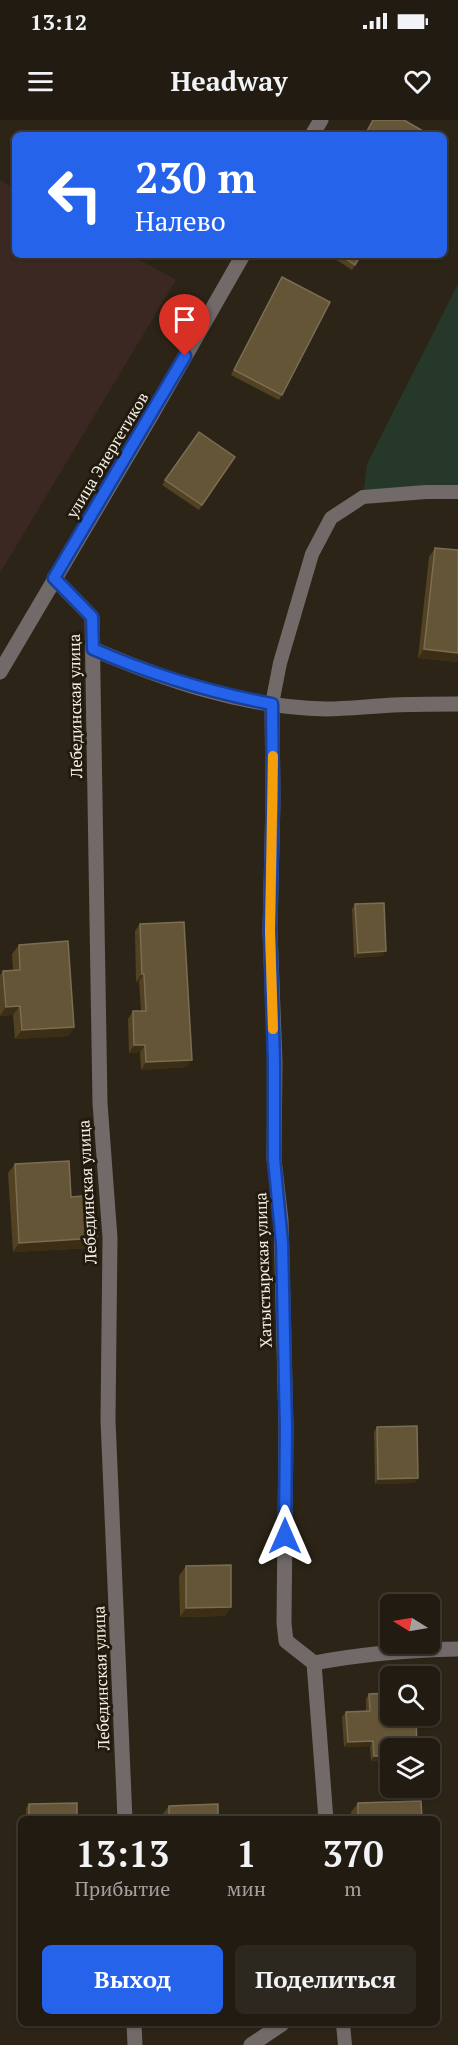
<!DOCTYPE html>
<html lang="ru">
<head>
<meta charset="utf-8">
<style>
	:root { --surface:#211b11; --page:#2d281f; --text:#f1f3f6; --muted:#a2a19f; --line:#3e3931; --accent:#2563eb }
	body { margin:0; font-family:"PT Serif",serif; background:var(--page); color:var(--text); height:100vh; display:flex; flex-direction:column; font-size:22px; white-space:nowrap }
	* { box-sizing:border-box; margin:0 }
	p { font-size:20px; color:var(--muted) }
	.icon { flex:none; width:33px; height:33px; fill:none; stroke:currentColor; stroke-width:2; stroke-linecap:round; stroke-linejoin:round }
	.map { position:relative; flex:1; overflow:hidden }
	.drawer { position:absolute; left:18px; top:1696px; width:422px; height:210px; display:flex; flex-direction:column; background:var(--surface); border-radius:9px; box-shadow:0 2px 4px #0004,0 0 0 2px var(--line) }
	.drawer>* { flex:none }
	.banner { position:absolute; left:12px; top:12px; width:435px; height:126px; border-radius:9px; box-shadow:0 2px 4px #0004,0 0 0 2px var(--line); background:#2563eb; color:#fff; overflow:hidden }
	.needle { width:39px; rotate:281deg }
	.tools { position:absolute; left:380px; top:1474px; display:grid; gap:12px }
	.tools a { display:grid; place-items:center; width:60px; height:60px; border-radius:9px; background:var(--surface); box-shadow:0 2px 4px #0004,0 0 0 2px var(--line); font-size:30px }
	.pin { position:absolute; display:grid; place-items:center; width:51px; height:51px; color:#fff; margin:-62px -26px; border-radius:50% 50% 50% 0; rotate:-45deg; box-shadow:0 0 6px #0007 }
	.pin .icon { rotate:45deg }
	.me { position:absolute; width:66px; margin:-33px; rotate:0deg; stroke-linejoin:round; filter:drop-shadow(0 0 4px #0008) }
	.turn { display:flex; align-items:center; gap:21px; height:126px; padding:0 24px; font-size:27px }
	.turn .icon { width:78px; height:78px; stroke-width:2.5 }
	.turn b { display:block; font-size:42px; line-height:51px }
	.eta { display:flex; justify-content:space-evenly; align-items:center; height:102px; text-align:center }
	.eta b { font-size:36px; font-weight:800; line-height:42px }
	.action { display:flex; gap:12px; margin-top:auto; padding:12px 24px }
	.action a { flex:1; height:69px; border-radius:9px; background:var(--accent); color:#fff; font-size:24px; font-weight:800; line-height:69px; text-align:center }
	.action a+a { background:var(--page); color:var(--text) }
	.status { display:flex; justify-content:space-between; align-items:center; height:42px; padding:0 30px; background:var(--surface); direction:ltr }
	.status svg { height:16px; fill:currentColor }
	header { display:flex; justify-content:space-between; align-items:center; height:78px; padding:0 24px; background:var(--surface); font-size:27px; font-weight:800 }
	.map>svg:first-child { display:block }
</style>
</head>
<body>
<div class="status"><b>13:12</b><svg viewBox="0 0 49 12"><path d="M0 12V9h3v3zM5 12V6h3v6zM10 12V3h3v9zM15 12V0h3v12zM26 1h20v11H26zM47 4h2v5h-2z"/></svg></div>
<header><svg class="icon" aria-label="menu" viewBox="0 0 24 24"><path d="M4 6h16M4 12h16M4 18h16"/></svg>Headway<svg class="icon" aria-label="heart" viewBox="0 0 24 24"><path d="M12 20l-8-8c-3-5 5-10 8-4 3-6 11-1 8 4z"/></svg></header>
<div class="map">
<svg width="458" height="1925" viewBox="0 0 458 1925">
	<rect width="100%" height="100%" fill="#2c2417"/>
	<polygon fill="#3b2823" points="0,60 15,69 15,135 131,135 176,160 0,453"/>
	<polygon fill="#263829" points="458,164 458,372 363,377 367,344"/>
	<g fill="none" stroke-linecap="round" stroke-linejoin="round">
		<g stroke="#726969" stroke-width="14">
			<polyline points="272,584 280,543 312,434 331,398 363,377 426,372 458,372"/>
			<polyline points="343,1904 345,1925"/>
		</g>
		<g stroke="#726969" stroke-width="15">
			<polyline points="312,15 321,0"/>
			<polyline points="54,458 92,497 100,983 110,1118 108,1300 125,1700"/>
			<path d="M 93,529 C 165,560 246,588 326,589 C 348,589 371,586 394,585 C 415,584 437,584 458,584"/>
			<polyline points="0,552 151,296 243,135"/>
			<polyline points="272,584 273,679 270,811 275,942 274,1039 281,1100 286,1308 284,1503 286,1521 314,1543 326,1700"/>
			<path d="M 314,1543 C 361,1534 410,1530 458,1529"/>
			<polyline points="134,1904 135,1925"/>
			<polyline points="251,1925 282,1904"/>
		</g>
	</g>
	<g fill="#524222">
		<polygon points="329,135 361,135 352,150"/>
		<polygon points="282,157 282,275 279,280 231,255 279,162"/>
		<polygon points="199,312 235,337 199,390 162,365"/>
		<polygon points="435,428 458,430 458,542 418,538 429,437"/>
		<polygon points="355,784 383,836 354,838 352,789"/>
		<polygon points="140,804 187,947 141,950 140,932 129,933 128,899 133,891 141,891 139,861 136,862 135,811"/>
		<polygon points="19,825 74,907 68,916 15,919 13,895 0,896 0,855 3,851 13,850 12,834"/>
		<polygon points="15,1044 90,1128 13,1132 8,1053"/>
		<polygon points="377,1307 418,1358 414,1363 375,1364 374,1312"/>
		<polygon points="186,1446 225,1496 180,1497 179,1456"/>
		<polygon points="369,1574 390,1629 390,1640 371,1641 370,1626 344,1627 342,1597 346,1592 366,1591 366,1579"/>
		<polygon points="358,1683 422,1700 352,1700 351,1692"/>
		<polygon points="29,1684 77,1700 26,1700 26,1688"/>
		<polygon points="169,1686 218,1700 162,1700 162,1695"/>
	</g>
	<g fill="#3c2e15">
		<polygon points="424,529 458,533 458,542 418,538"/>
		<polygon points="386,831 383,836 354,838 358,833"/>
		<polygon points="142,854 144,854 139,861 136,862"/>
		<polygon points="20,886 13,895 0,896 6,887"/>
		<polygon points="74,907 68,916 15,919 22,910"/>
		<polygon points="134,925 145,925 140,932 129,933"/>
		<polygon points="192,940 187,947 141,950 146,942"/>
		<polygon points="97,1118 90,1128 13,1132 19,1123"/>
		<polygon points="418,1358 414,1363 375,1364 378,1359"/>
		<polygon points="231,1487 225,1496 180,1497 186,1488"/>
		<polygon points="373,1621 370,1626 344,1627 348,1622"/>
		<polygon points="374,1636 390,1636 390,1640 371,1641"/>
	</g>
	<g fill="#645537" stroke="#7a6d53" stroke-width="1.5">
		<polygon points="373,0 404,0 430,15 365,15"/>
		<polygon points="340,135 361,135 355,145"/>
		<polygon points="282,157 330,182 282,275 234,250"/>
		<polygon points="199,312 235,337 202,385 165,360"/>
		<polygon points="435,428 458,430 458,533 424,529"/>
		<polygon points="384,783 386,831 358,833 355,784"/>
		<polygon points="184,802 192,940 146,942 145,925 134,925 133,891 146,891 144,854 142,854 140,804"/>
		<polygon points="68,821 74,907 22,910 20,886 6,887 3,851 20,850 19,825"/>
		<polygon points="69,1041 71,1077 94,1075 97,1118 19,1123 15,1044"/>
		<polygon points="417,1306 418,1358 378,1359 377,1307"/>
		<polygon points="231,1445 231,1487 186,1488 186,1446"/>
		<polygon points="390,1573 390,1596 416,1596 417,1629 390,1629 390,1636 374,1636 373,1621 348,1622 346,1592 370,1591 369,1574"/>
		<polygon points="421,1681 422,1700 358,1700 358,1683"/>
		<polygon points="77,1683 77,1700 29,1700 29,1684"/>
		<polygon points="218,1684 218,1700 169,1700 169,1686"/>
	</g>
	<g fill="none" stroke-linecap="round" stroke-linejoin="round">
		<defs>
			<path id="route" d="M 185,236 L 54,458 L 92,497 L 93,529 C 152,555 208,572 272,584 L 273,679 L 270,811 L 274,942 L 274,1039 L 282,1123 L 286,1308 L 285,1416"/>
		</defs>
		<use href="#route" stroke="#184099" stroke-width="15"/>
		<use href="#route" stroke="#2563eb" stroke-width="10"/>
		<polyline stroke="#f59e0b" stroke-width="10" points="273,636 270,811 273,909"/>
	</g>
	<g text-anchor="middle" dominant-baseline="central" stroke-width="6" stroke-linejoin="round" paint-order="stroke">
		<g font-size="16" fill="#f5f0e7" stroke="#221b0d">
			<text transform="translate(107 335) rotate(-59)">улица Энергетиков</text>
			<text transform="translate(75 586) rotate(-91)">Лебединская улица</text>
			<text transform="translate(87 1072) rotate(-93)">Лебединская улица</text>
			<text transform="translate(263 1150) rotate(-92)">Хатыстырская улица</text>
			<text transform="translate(101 1558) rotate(-92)">Лебединская улица</text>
		</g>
	</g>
</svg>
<div class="tools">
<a><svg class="needle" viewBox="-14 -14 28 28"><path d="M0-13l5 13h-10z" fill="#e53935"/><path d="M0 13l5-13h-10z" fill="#a2a19f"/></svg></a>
<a><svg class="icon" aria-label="search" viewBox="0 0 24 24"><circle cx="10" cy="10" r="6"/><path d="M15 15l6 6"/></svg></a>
<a><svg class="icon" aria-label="layers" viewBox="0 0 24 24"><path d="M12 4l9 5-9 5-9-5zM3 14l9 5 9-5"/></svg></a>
</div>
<div class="pin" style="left:185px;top:236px;background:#d93025"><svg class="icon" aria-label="arrive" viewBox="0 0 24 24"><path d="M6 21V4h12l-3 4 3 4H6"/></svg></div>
<svg class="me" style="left:285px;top:1416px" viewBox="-20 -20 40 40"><path d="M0-17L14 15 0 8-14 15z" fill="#2563eb" stroke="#fff" stroke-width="4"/></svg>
<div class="banner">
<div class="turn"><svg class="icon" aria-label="left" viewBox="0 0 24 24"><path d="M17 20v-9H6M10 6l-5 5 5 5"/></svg><div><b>230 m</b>Налево</div></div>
</div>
<section class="drawer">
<div class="eta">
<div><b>13:13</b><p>Прибытие</p></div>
<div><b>1</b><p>мин</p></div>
<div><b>370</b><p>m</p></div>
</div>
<div class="action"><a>Выход</a><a>Поделиться</a></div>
</section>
</div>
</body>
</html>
